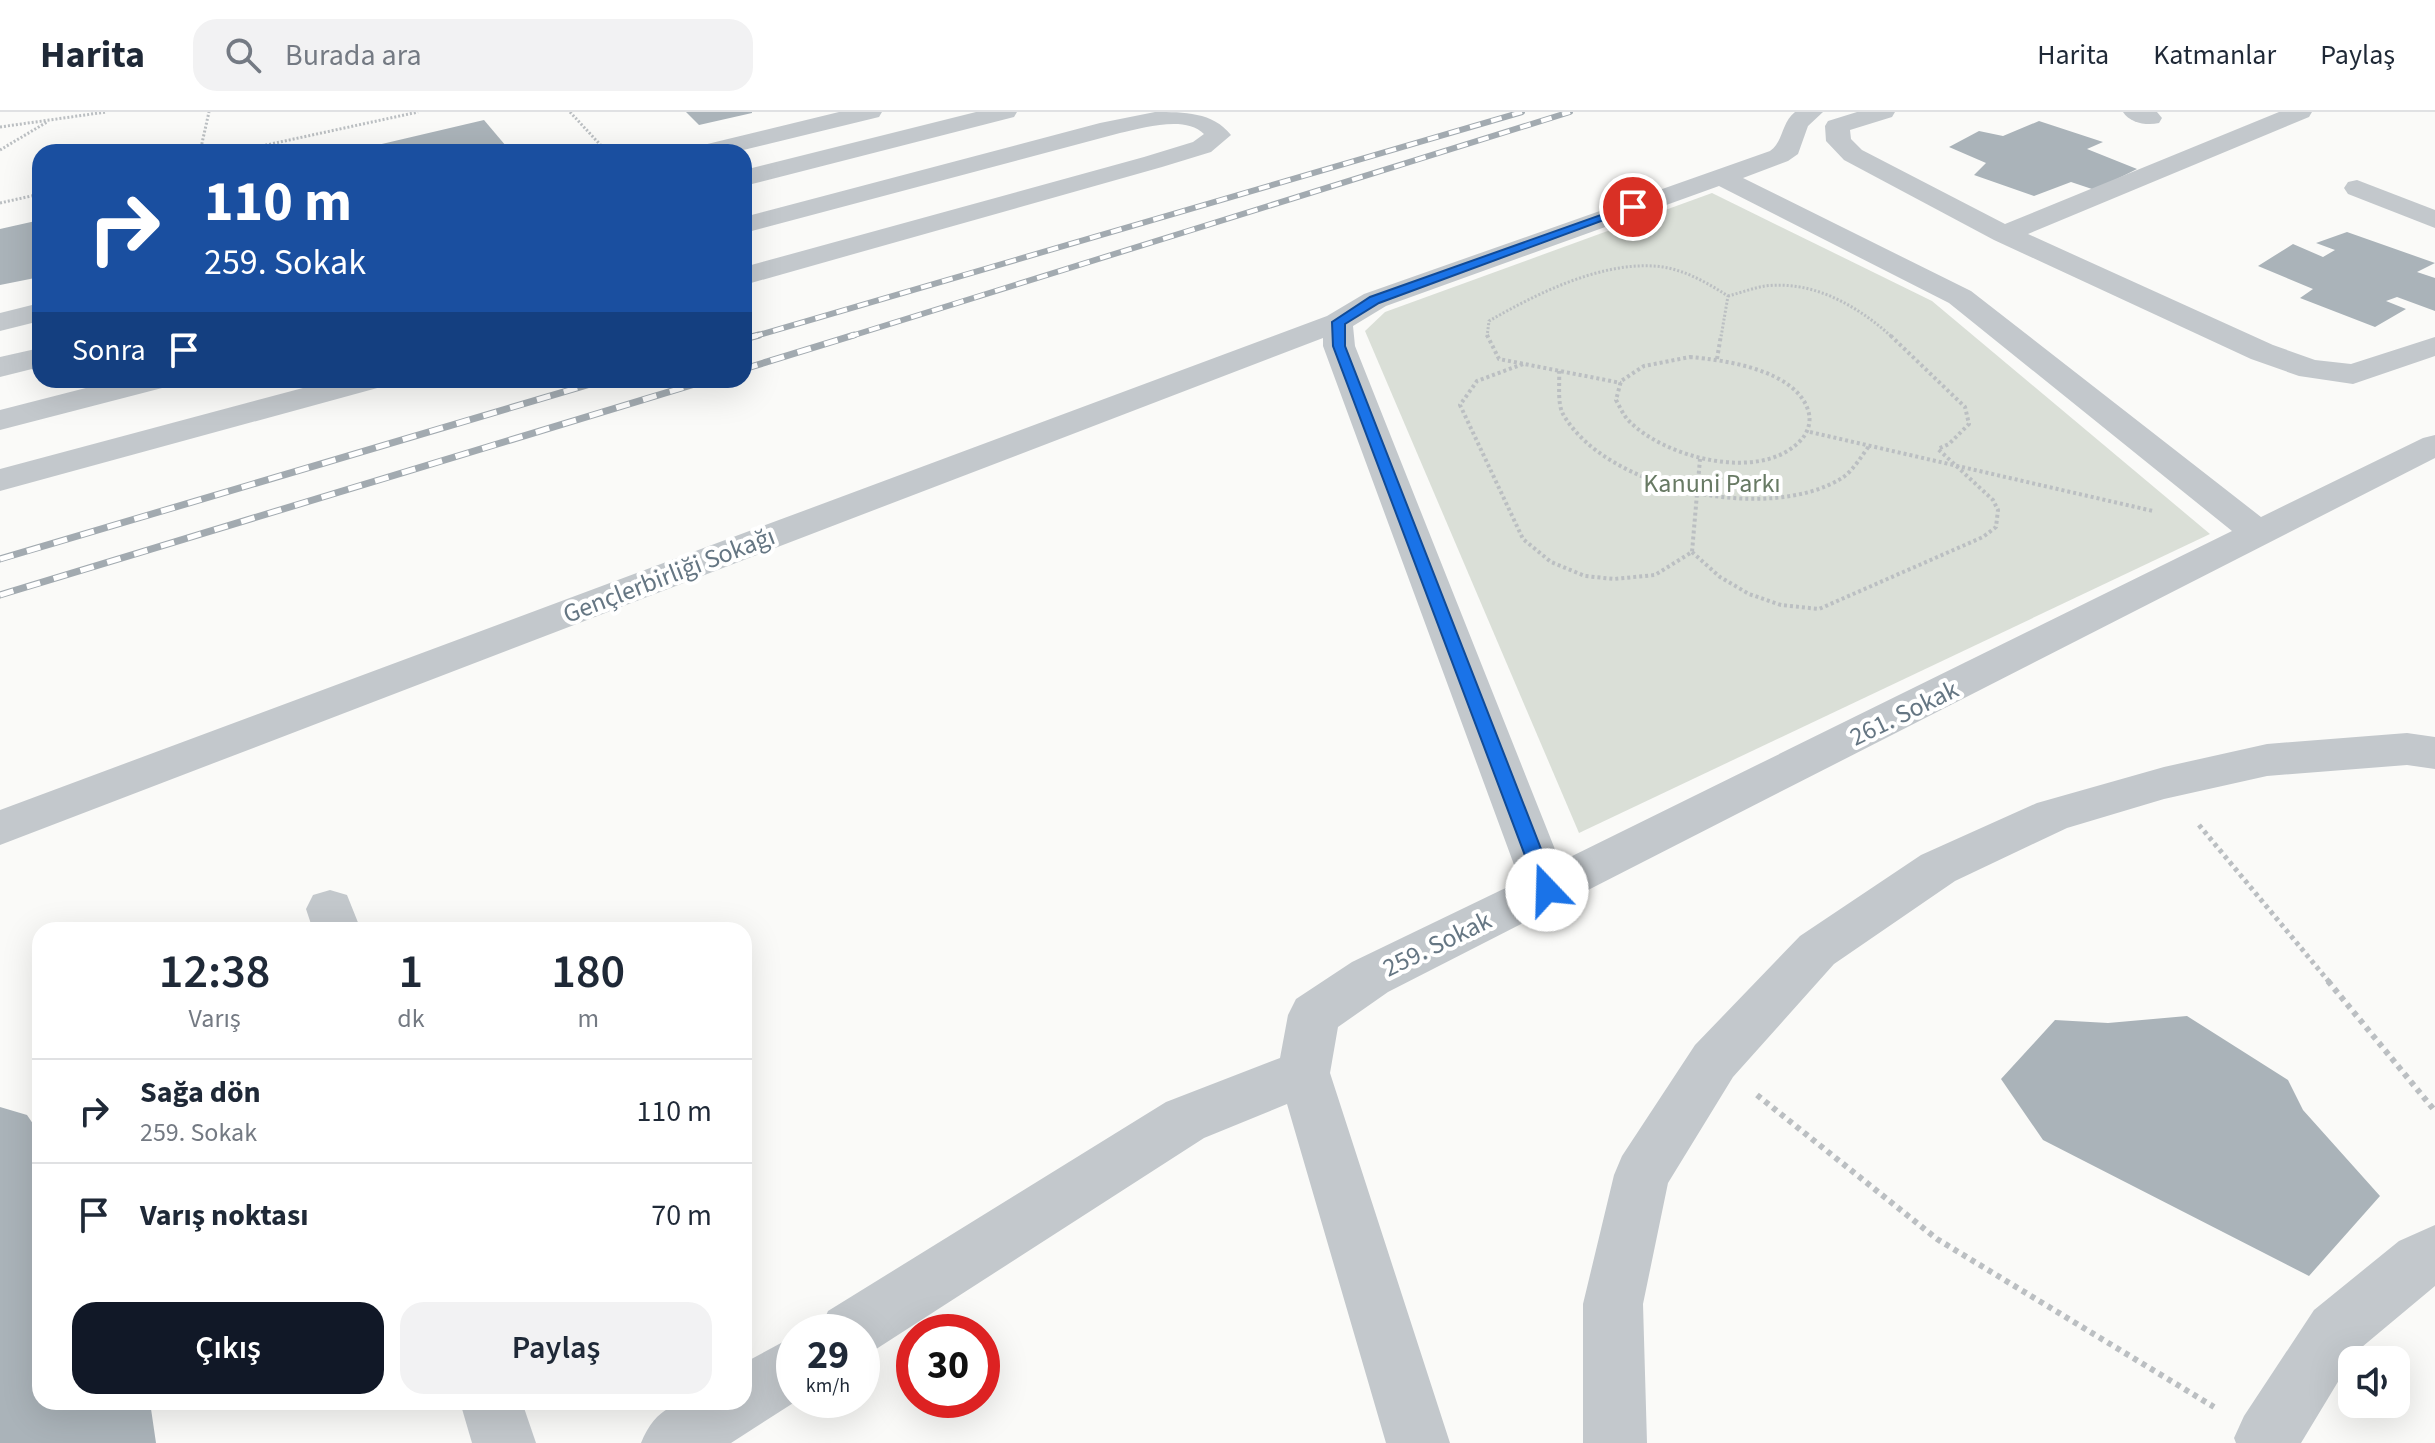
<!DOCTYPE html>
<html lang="tr">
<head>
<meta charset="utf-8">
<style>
	:root { --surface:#fff; --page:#f2f2f3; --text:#1f2937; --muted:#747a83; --line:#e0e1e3; --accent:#111827 }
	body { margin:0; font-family:"Source Sans 3",sans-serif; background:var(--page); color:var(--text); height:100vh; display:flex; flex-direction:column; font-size:30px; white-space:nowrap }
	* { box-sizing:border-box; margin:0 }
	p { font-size:26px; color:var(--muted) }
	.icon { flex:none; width:44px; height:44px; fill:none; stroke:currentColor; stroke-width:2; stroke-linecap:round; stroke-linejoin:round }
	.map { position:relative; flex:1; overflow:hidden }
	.details { position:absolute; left:32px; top:810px; width:720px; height:488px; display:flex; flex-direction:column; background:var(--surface); border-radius:24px; box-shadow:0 8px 32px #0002 }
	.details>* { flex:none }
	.guide { position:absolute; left:32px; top:32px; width:720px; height:244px; border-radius:24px; box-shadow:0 8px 32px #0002; background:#1a4fa0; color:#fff; overflow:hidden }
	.buttons { position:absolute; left:2338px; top:1234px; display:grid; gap:16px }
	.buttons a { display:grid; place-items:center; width:72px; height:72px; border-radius:16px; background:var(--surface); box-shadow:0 8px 32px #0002; font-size:40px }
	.speed { position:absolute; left:776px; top:1202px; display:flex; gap:16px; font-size:40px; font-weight:700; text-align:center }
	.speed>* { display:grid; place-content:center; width:104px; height:104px; border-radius:50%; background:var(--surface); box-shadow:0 8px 32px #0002; line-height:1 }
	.speed small { font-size:20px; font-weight:400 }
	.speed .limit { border:12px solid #d22; background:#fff; color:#111 }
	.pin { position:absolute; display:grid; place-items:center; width:68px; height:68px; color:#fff; margin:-34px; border:4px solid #fff; border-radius:50%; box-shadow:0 2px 8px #0007 }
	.me { position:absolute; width:88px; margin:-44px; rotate:339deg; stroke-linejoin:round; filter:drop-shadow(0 0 6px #0008) }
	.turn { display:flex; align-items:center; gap:28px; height:168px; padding:0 40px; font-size:36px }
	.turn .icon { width:104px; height:104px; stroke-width:2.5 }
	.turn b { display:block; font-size:56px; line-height:68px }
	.then { display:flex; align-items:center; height:76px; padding:0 40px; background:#0003; gap:16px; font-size:30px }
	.eta { display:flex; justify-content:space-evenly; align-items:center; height:136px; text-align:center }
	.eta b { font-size:48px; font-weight:600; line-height:56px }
	.button { display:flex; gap:16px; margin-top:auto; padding:16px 40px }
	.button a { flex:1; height:92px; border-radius:24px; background:var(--accent); color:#fff; font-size:32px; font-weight:600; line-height:92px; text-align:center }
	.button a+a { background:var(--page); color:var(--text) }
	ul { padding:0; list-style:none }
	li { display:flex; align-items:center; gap:24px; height:104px; padding:0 40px; border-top:2px solid var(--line) }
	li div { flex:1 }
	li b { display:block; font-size:30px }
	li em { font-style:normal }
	header { display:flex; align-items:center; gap:48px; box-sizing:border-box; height:112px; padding:0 40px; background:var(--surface); border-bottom:2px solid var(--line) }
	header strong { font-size:38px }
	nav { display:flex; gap:44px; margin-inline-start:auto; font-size:28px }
	.search { width:560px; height:72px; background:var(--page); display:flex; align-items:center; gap:20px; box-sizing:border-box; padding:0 28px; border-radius:24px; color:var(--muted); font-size:30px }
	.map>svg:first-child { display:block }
</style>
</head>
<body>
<header>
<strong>Harita</strong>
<div class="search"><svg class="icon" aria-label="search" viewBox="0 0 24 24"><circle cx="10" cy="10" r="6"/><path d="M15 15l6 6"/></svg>Burada ara</div>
<nav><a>Harita</a><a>Katmanlar</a><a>Paylaş</a></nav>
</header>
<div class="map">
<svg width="2435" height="1331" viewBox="0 0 2435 1331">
	<rect width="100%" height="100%" fill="#fafaf8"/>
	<polygon fill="#dadfd7" points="1712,81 1932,189 2210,422 1579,721 1365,219 1385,200"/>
	<g fill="#aab3b9">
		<polygon points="686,0 752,0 752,1 699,13"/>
		<polygon points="484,8 511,40 352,40 352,39"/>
		<polygon points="2039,9 2103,30 2087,37 2137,57 2095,78 2071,70 2034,84 1974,63 1986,51 1949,35 1979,19 2003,24"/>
		<polygon points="40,108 40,165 0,173 0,117"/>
		<polygon points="2347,120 2435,151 2417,160 2435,166 2435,199 2397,185 2386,189 2406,197 2375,215 2300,186 2313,177 2258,154 2293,132 2323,145 2335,138 2316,131"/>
		<polygon points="2187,904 2288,968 2303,998 2380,1084 2309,1164 2043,1028 2001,967 2055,908 2108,911"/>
		<polygon points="0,995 27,1003 40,1022 40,1290 150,1290 156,1331 0,1331"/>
	</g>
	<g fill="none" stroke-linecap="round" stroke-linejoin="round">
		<g stroke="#bbbfc2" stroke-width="3" stroke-dasharray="2 2" stroke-linecap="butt">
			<polyline points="570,0 607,40"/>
			<polyline points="0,15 106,0"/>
			<polyline points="0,38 47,10"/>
			<polyline points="200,40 209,0"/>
			<polyline points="234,40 418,0"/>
			<polyline points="0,91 40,82"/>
			<path d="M 1728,184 C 1740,181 1753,176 1765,174 C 1813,168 1858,194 1892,225"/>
			<path d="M 1487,225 L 1489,209 C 1536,182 1598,151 1653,154 C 1680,155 1706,170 1728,184 L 1721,225"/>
		</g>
		<g stroke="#bbbfc2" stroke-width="4" stroke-dasharray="3 3" stroke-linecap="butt">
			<polyline points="1487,223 1499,247 1621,271"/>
			<path d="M 1690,245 C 1725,248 1795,258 1808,298 C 1812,310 1808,322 1798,331 C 1757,370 1664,345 1629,309 C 1623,303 1620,295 1616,288 L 1621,269 L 1644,254 Z"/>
			<polyline points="1717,247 1721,223"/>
			<polyline points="1523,252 1477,269 1460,293 1523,427 1551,450 1585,464 1614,467 1655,463 1692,440 1700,347"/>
			<path d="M 1559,259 C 1560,271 1557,291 1563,302 C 1606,378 1768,412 1842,366 C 1853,359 1862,343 1870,333"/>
			<polyline points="1810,320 2153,399"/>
			<polyline points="1692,440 1720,465 1749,482 1781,493 1819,497 1983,425 1996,415 1998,398 1993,388 1938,337 1949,332 1969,312 1965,295 1890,223"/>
		</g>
		<polyline stroke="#bbbfc2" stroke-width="5" stroke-dasharray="4 4" stroke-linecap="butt" points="2199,713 2330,871"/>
		<g stroke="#bbbfc2" stroke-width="6" stroke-dasharray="5 5" stroke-linecap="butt">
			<polyline points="2328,869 2435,999"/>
			<polyline points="1757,983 1937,1127 2214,1295"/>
		</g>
		<g fill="#c3c8cc" fill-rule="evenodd">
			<polygon points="839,0 882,0 879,5 735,40 691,40 695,35"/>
			<polygon points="976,0 1017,0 1014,5 744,74 744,58"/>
			<path d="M 1155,0 C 1184,0 1213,0 1231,23 L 1211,40 L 1162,55 L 744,173 L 744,155 L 1144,45 L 1193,30 L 1204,22 C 1185,3 1144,16 1120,21 L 744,121 L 744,105 L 1100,11 Z"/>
			<path d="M 1795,0 L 1823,0 L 1808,14 L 1798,42 L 1788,49 L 1743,66 L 1971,179 L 2261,405 L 2423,326 L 2435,323 L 2435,346 L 1388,880 L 1338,915 L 1330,961 L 1450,1331 L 1386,1331 L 1287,992 L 1204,1026 L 870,1241 L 862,1245 L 862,1220 L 819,1220 L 828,1199 L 1166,990 L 1280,946 L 1288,903 L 1296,887 L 1352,850 L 1520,769 L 1323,234 L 1323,226 L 0,733 L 0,698 L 1327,204 L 1364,182 L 1770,39 C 1784,29 1781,11 1795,0 ZM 1719,74 L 1949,191 L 2232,419 L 1560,750 L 1355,234 L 1353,214 L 1386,194 Z"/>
			<polygon points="1857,0 1895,0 1892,5 1850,18 1851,27 1862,38 2005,112 2279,0 2312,0 2309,5 2028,122 2273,233 2315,248 2351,252 2435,225 2435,244 2353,272 2299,264 2251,247 1994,128 1844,48 1826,29 1825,14 1828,9"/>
			<path d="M 2123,0 L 2157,0 L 2162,6 L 2159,11 C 2147,14 2130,11 2123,0 Z"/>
			<polygon points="2357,68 2435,98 2435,116 2348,82 2344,76 2348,70"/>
			<polygon points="40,191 40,209 0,219 0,201"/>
			<polygon points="40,236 40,255 0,265 0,245"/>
			<polygon points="117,268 171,268 166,275 0,318 0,298"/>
			<polygon points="333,268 386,268 381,275 0,379 0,357"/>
			<polygon points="2407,621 2435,625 2435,657 2407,653 2267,664 2164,687 2067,716 1955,769 1834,852 1733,965 1668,1071 1643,1192 1647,1331 1583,1331 1583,1192 1614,1063 1622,1044 1695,933 1800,824 1921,743 2037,691 2164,655 2267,632"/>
			<polygon points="330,778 347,783 361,818 313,818 306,797 313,783"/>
			<polygon points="2435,1113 2435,1174 2356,1240 2301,1331 2236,1331 2234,1326 2244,1304 2314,1198 2399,1129"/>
			<path d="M 794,1224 L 794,1288 L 798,1288 L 731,1331 L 641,1331 C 662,1280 696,1290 744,1290 L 744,1251 Z"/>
			<polygon points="460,1290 522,1290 536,1331 472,1331"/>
		</g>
		<defs>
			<g id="rail-far1">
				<polyline points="752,225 1522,0"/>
				<polyline points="848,225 1570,0"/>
			</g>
			<g id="rail">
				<polyline points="744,227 759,223"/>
				<polyline points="744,257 854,223"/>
				<polyline points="0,447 604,268"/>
				<polyline points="0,483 708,268"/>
			</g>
		</defs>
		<use href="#rail-far1" stroke="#a2aab0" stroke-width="6"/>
		<use href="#rail" stroke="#a2aab0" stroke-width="7"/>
		<use href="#rail-far1" stroke="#fff" stroke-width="4" stroke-dasharray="11" stroke-linecap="butt"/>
		<use href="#rail" stroke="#fff" stroke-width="5" stroke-dasharray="14" stroke-linecap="butt"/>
	</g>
	<polygon fill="#1a73e8" stroke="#114b97" stroke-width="2" points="1629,93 1639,95 1379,191 1345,212 1345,234 1557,778 1554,783 1540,783 1538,778 1333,234 1332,210 1370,185"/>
	<g text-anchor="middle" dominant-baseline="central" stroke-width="8" stroke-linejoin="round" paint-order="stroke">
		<g font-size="26" fill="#687a64" stroke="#fff">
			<text x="1712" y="371">Kanuni Parkı</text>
		</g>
		<g font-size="26" fill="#657683" stroke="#fff">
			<text transform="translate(669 463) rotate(-21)">Gençlerbirliği Sokağı</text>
			<text transform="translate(1904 601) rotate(-26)">261. Sokak</text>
			<text transform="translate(1437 832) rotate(-26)">259. Sokak</text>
		</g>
	</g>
</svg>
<div class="buttons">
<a><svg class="icon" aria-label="sound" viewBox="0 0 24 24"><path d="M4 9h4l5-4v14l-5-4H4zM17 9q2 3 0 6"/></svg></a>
</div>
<div class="speed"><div>29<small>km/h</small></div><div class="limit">30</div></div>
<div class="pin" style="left:1633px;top:95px;background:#d93025"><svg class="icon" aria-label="arrive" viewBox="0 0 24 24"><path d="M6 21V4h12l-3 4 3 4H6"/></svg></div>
<svg class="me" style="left:1547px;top:778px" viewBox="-20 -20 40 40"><circle r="19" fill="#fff"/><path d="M0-13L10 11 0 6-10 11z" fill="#1a73e8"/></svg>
<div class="guide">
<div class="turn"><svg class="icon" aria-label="right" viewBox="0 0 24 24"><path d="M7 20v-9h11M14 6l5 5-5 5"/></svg><div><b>110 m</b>259. Sokak</div></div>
<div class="then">Sonra<svg class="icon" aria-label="arrive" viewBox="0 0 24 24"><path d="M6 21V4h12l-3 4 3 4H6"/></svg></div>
</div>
<section class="details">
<div class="eta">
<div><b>12:38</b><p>Varış</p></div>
<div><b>1</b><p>dk</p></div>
<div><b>180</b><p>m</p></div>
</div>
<ul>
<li><svg class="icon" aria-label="right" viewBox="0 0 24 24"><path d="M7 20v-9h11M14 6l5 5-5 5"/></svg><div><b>Sağa dön</b><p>259. Sokak</p></div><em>110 m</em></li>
<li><svg class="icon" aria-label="arrive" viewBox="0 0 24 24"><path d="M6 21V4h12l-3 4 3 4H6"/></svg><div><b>Varış noktası</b></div><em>70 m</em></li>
</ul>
<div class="button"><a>Çıkış</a><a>Paylaş</a></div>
</section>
</div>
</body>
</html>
